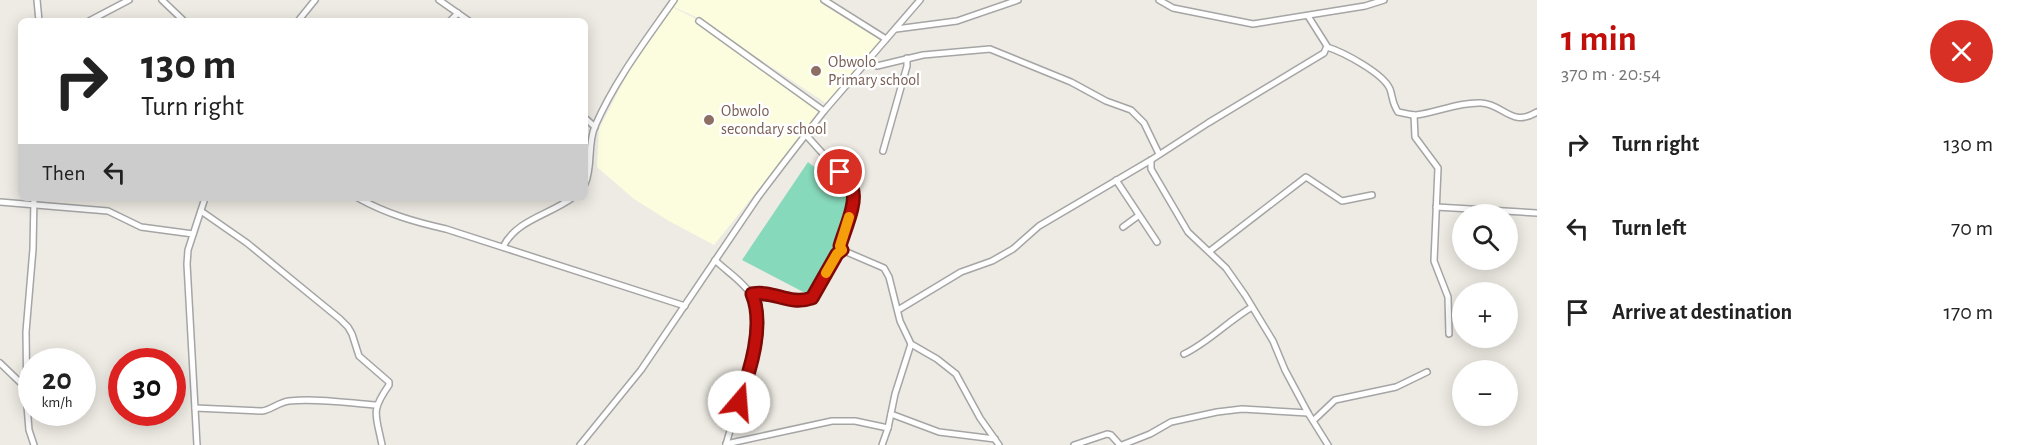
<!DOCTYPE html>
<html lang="en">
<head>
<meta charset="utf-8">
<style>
	:root { --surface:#fff; --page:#f2f2f2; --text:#222; --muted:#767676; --accent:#c1100b }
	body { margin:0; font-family:"Alegreya Sans",sans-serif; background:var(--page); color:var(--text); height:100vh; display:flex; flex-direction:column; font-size:22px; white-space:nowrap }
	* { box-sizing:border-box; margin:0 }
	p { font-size:20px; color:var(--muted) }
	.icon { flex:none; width:33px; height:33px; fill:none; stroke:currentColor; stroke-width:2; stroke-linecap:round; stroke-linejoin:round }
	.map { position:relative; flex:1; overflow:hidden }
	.drawer { display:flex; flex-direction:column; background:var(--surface); width:480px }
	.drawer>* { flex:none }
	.top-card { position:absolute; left:18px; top:18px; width:570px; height:183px; border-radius:9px; box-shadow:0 3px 15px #0003; background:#fff; color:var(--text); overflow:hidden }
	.tools { position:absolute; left:1452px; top:204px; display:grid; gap:12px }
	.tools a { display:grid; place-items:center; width:66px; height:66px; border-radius:50%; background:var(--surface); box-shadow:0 3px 15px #0003; font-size:30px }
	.speed { position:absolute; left:18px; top:348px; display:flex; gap:12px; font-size:30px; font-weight:700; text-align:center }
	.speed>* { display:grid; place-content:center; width:78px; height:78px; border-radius:50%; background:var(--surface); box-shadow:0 3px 15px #0003; line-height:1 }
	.speed small { font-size:15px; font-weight:400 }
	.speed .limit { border:9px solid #d22; background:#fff; color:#111 }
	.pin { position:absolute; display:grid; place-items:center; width:51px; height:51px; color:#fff; margin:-26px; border:3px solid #fff; border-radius:50%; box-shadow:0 2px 6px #0007 }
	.me { position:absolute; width:66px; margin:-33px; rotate:18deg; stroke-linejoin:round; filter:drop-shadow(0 0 4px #0008) }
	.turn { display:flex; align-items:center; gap:21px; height:126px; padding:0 24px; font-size:27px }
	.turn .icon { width:78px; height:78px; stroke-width:2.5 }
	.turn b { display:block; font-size:42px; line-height:51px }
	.then { display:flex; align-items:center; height:57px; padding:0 24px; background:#0003; gap:12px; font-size:22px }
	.round { display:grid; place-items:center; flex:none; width:63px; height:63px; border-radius:32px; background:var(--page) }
	.summary { display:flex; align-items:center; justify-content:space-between; height:102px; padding:0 24px }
	h1 { font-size:36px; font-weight:600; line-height:45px; color:var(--accent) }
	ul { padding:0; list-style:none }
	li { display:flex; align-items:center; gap:18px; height:84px; padding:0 24px }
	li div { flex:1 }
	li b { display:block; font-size:22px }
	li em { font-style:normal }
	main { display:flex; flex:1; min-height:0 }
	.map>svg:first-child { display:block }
</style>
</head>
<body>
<main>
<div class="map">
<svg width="1537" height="445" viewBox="0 0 1537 445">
	<rect width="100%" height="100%" fill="#eeebe4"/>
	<g fill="#fcfddf">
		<polygon points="676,0 822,0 854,23 883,39 826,103 694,16 674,7"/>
		<polygon points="672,7 694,18 821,111 714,245 669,221 634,199 597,167 599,129 633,63"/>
	</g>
	<polygon fill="#87d9bb" points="808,162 857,200 809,295 742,260"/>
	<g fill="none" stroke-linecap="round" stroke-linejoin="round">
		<defs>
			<g id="minor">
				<polyline points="37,0 39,21"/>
				<polyline points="162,0 184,21"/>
				<polyline points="439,0 469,21"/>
				<polyline points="824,0 886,39"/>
				<polyline points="1159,0 1173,8 1253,24 1365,6 1384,0"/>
				<polyline points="89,21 129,0"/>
				<polyline points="298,21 315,0"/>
				<polyline points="450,21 458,13"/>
				<polyline points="699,21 824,111"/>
				<polyline points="896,29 957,21 1018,0"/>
				<path d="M 1327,47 C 1343,52 1383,73 1390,89 C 1393,98 1392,103 1398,112 C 1404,113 1410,115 1416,115 C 1438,112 1459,102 1481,103 C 1504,104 1511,128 1537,112"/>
				<polyline points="866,62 877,66 923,55 990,49 1071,82 1106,101 1131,110 1144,123 1159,154"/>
				<polyline points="1414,115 1415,137 1438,168 1434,261 1448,297 1449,334"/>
				<polyline points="585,118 595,127"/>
				<polyline points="806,135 852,186 854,202 840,246 842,250 884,268 889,277 900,321 911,344 937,359 956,374 980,418 999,445"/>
				<polyline points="883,151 907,66 907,58"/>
				<polyline points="1151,160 1151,169 1188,232 1226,268 1245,295 1273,341 1285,370 1308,413 1328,445"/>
				<polyline points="1116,180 1157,242"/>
				<path d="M 585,184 C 593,166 587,145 595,126 C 615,80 646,40 674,0"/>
				<path d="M 358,198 C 387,214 415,222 446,229 L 685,306"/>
				<polyline points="0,202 108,211 141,227 193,234"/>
				<polyline points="1436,207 1537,213"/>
				<path d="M 201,211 L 247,243 L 340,319 L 348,327 L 352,334 L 359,356 L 389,382 L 389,385 C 370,412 376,414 382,445"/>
				<polyline points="1123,227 1138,216"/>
				<path d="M 503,247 C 516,220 549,215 572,198"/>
				<polyline points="1210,251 1306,177 1342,201 1372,195"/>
				<path d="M 715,260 C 726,271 744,282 752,296 C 772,328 734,410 726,445"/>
				<path d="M 751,295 C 775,290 788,306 812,298 L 837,253 L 842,250"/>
				<polyline points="898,310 961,272 992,261 1013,249 1039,226 1151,160 1208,123 1324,53 1327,46 1308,16"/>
				<path d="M 1184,354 C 1209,342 1228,321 1252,307"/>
				<polyline points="0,363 26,388"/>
				<path d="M 195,408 L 262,411 C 271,410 279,402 289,401 C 317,398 348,403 376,405"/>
				<polyline points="891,414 939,432 995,439"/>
				<polyline points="1314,420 1335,400 1396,387 1427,372"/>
				<polyline points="726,444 832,421 855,421 888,428"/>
				<polyline points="34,445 29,430 27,406 26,332 33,249 34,198"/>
				<polyline points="197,445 187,264 188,250 205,198"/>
				<polyline points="580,445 641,370 758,197 783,164 824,111 920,0"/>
				<polyline points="882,445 888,428 895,394 911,344"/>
				<polyline points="1074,445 1107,434 1111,435 1120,445"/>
				<polyline points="1122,445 1150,434 1171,422 1217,412 1242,409 1308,413"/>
			</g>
		</defs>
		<use href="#minor" stroke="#a5a5a5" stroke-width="8"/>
		<use href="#minor" stroke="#fff" stroke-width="5"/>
	</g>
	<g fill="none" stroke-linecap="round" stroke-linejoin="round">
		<defs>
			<path id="route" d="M 739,402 C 750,371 765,325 752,294 C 775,290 788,306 812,298 L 837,254 L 842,250 L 840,246 C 844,231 858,202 852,188 C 850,182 844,177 840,172"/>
		</defs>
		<use href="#route" stroke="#7d0a07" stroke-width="15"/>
		<use href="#route" stroke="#c1100b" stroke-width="10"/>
		<polyline stroke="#f59e0b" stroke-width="10" points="826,273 837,254 842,250 840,246 849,217"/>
	</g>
	<g fill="#8d6e63" stroke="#fff" stroke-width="2">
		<circle cx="816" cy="71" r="6"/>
		<circle cx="709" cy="120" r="6"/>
	</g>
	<g text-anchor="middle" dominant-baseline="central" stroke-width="5" stroke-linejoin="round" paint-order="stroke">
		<g font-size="16" fill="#785e54" stroke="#fff" text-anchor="start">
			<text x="828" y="62">Obwolo<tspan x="828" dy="18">Primary school</tspan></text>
			<text x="721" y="111">Obwolo<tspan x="721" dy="18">secondary school</tspan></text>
		</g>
	</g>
</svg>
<div class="tools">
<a><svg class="icon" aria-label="search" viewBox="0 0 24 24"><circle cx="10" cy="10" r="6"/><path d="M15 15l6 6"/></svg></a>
<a>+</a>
<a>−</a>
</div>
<div class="speed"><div>20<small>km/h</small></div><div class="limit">30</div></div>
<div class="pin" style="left:840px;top:172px;background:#d93025"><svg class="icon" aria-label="arrive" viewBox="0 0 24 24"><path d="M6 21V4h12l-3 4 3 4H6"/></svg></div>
<svg class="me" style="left:739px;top:402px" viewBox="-20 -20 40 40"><circle r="19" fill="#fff"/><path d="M0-13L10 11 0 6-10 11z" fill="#c1100b"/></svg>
<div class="top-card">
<div class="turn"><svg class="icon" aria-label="right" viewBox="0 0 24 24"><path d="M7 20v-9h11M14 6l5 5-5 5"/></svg><div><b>130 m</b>Turn right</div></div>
<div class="then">Then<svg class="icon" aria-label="left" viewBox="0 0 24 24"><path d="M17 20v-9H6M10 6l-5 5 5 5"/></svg></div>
</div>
</div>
<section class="drawer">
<div class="summary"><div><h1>1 min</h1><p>370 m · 20:54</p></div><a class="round" style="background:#d93025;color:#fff"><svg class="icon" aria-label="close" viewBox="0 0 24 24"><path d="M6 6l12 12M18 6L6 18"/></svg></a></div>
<ul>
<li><svg class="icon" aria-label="right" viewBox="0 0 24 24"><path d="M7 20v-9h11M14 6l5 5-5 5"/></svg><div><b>Turn right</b></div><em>130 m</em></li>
<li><svg class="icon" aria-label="left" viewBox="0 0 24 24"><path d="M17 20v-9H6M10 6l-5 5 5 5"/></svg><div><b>Turn left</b></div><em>70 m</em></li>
<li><svg class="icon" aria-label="arrive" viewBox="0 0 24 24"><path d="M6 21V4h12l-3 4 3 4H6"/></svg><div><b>Arrive at destination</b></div><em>170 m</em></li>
</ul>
</section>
</main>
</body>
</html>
